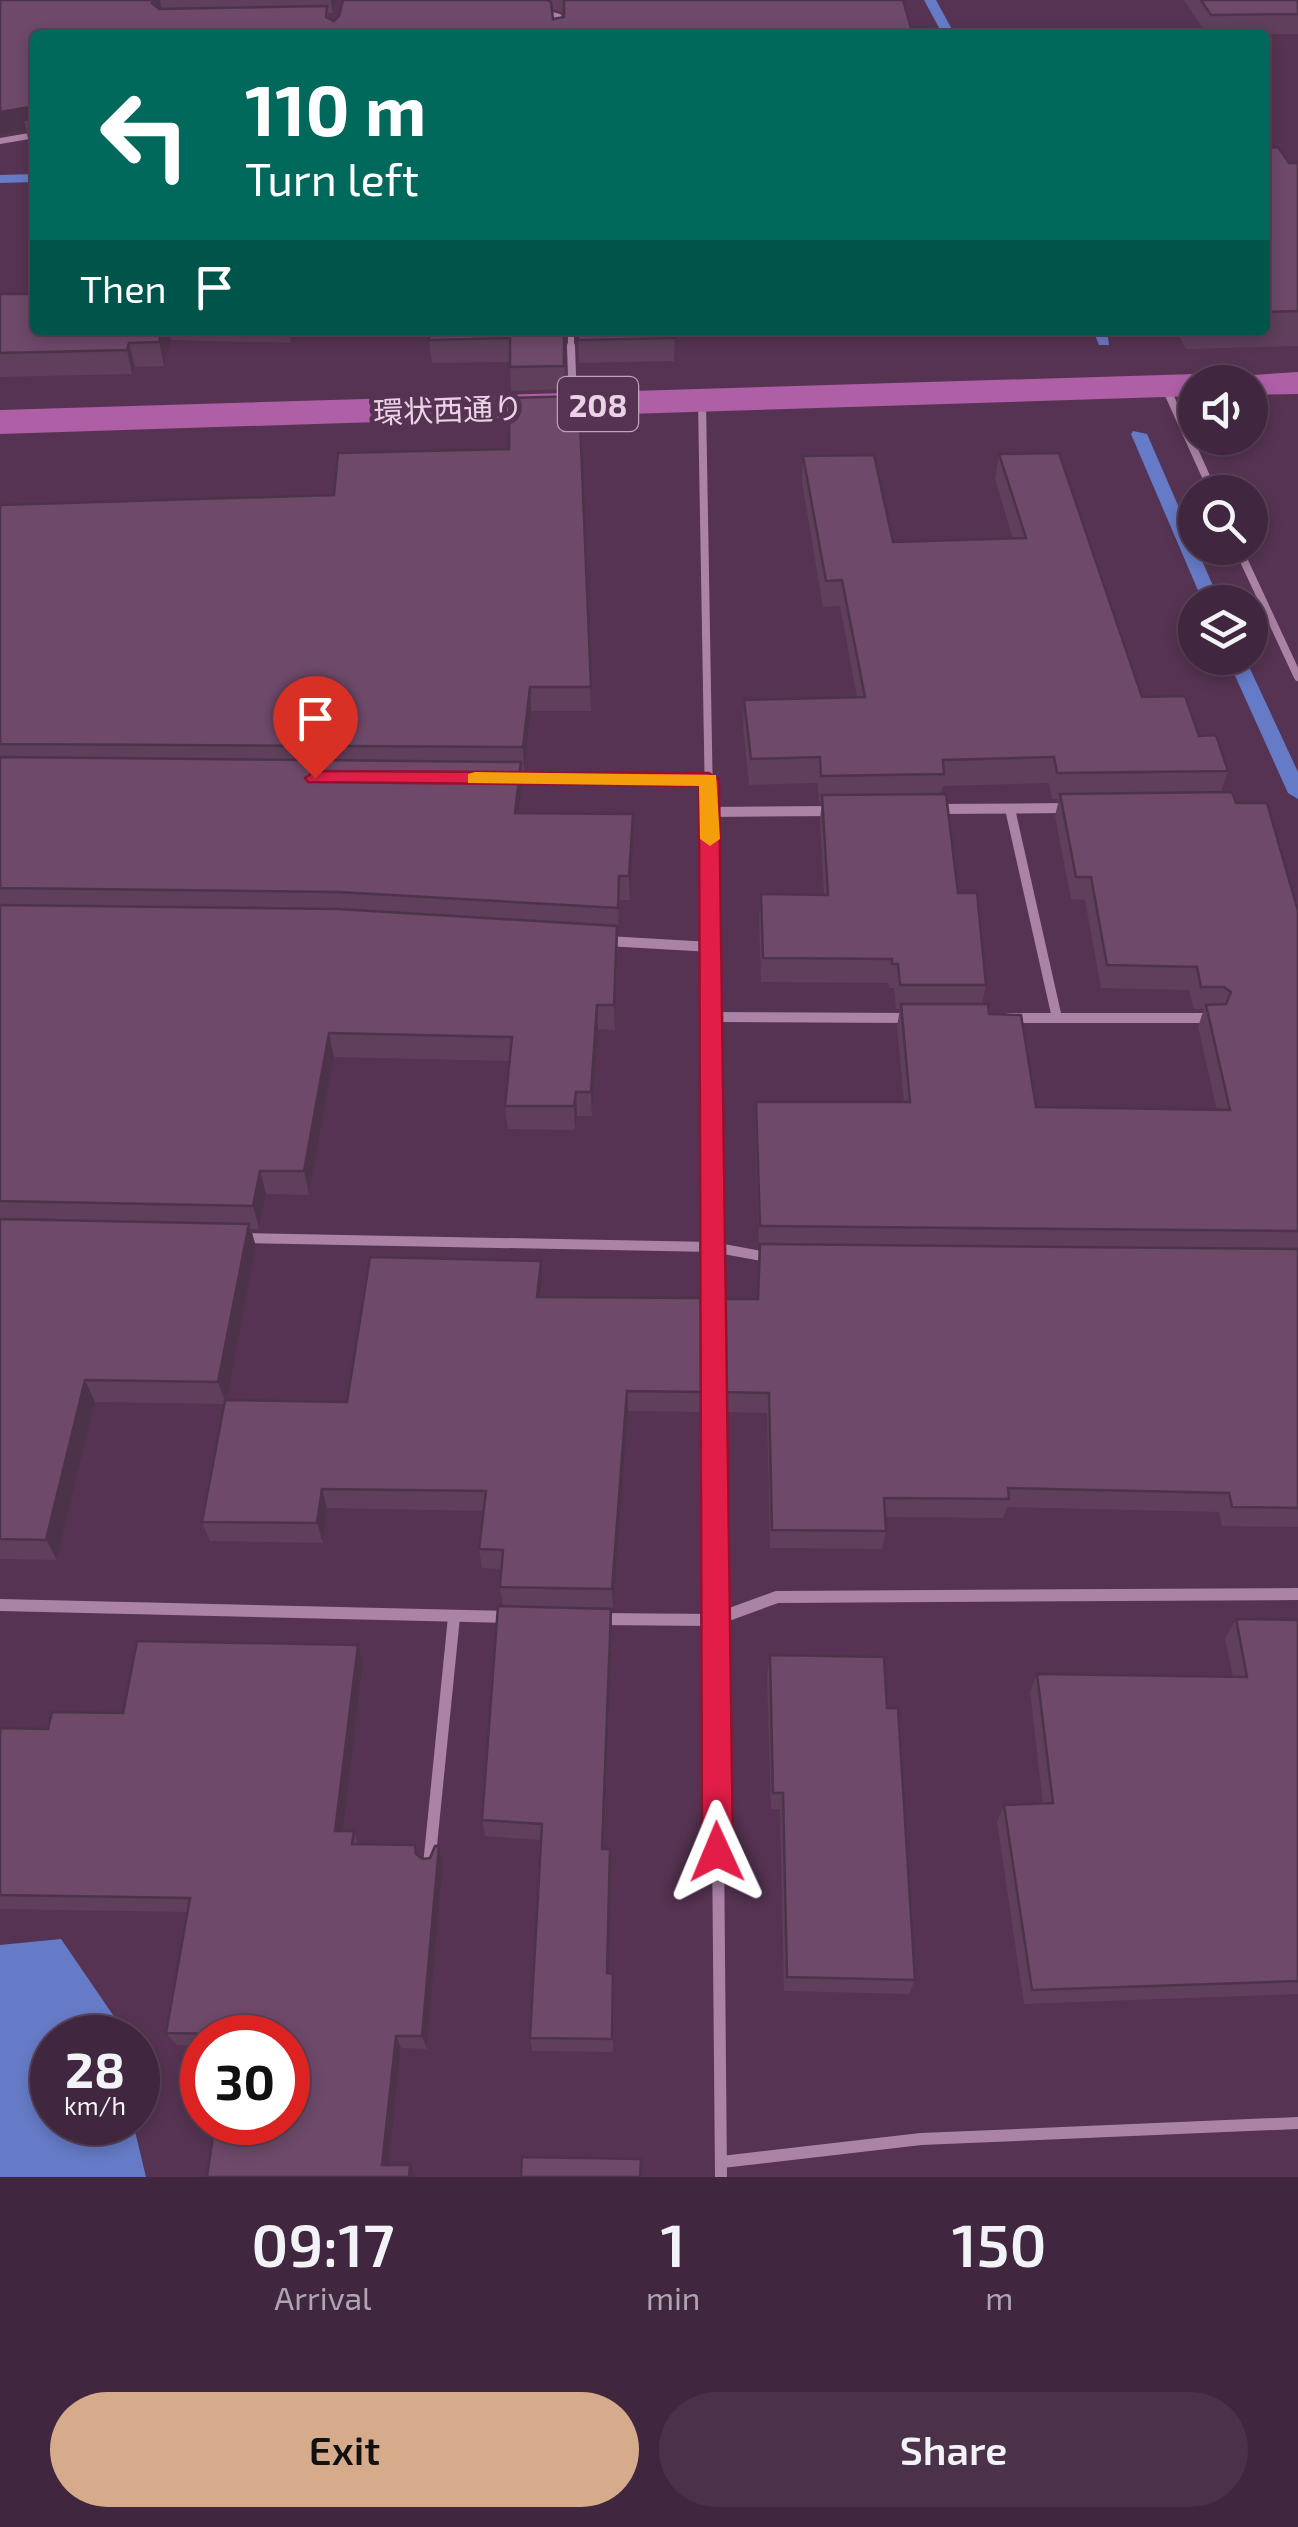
<!DOCTYPE html>
<html lang="en">
<head>
<meta charset="utf-8">
<style>
	:root { --surface:#40263e; --page:#4b3249; --text:#f1f3f6; --muted:#aea5b0; --line:#594358; --accent:#d6ab8b }
	body { margin:0; font-family:"Exo 2","Noto Sans JP",sans-serif; background:var(--page); color:var(--text); height:100vh; display:flex; flex-direction:column; font-size:38px; white-space:nowrap }
	* { box-sizing:border-box; margin:0 }
	p { font-size:32px; color:var(--muted) }
	.icon { flex:none; width:55px; height:55px; fill:none; stroke:currentColor; stroke-width:2; stroke-linecap:round; stroke-linejoin:round }
	.map { position:relative; height:2177px; overflow:hidden }
	.drawer { display:flex; flex-direction:column; background:var(--surface); flex:1 }
	.drawer>* { flex:none }
	.top-card { position:absolute; left:30px; top:30px; width:1240px; height:305px; border-radius:10px; box-shadow:0 5px 15px #0003,0 0 0 2px var(--line); background:#00695c; color:#fff; overflow:hidden }
	.tools { position:absolute; left:1178px; top:365px; display:grid; gap:20px }
	.tools a { display:grid; place-items:center; width:90px; height:90px; border-radius:50%; background:var(--surface); box-shadow:0 5px 15px #0003,0 0 0 2px var(--line); font-size:50px }
	.speed { position:absolute; left:30px; top:2015px; display:flex; gap:20px; font-size:50px; font-weight:700; text-align:center }
	.speed>* { display:grid; place-content:center; width:130px; height:130px; border-radius:50%; background:var(--surface); box-shadow:0 5px 15px #0003,0 0 0 2px var(--line); line-height:1 }
	.speed small { font-size:25px; font-weight:400 }
	.speed .limit { border:15px solid #d22; background:#fff; color:#111 }
	.pin { position:absolute; display:grid; place-items:center; width:85px; height:85px; color:#fff; margin:-102px -42px; border-radius:50% 50% 50% 0; rotate:-45deg; box-shadow:0 0 10px #0007 }
	.pin .icon { rotate:45deg }
	.me { position:absolute; width:110px; margin:-55px; rotate:359deg; stroke-linejoin:round; filter:drop-shadow(0 0 8px #0008) }
	.turn { display:flex; align-items:center; gap:35px; height:210px; padding:0 50px; font-size:45px }
	.turn .icon { width:130px; height:130px; stroke-width:2.5 }
	.turn b { display:block; font-size:70px; line-height:85px }
	.then { display:flex; align-items:center; height:95px; padding:0 50px; background:#0003; gap:20px; font-size:38px }
	.eta { display:flex; justify-content:space-evenly; align-items:center; height:170px; text-align:center }
	.eta b { font-size:60px; font-weight:600; line-height:70px }
	.primary-button { display:flex; gap:20px; margin-top:auto; padding:20px 50px }
	.primary-button a { flex:1; height:115px; border-radius:60px; background:var(--accent); color:#111; font-size:40px; font-weight:600; line-height:115px; text-align:center }
	.primary-button a+a { background:var(--page); color:var(--text) }
	.map>svg:first-child { display:block }
</style>
</head>
<body>
<div class="map">
<svg width="1298" height="2177" viewBox="0 0 1298 2177">
	<rect width="100%" height="100%" fill="#563352"/>
	<polygon fill="#667bc7" points="61,1939 128,2037 52,2038 52,2122 133,2123 146,2177 0,2177 0,1945"/>
	<g fill="none" stroke-linecap="round" stroke-linejoin="round">
		<g fill="#667bc7" fill-rule="evenodd">
			<polygon points="924,0 936,0 955,35 943,35"/>
			<polygon points="35,174 35,182 0,183 0,175"/>
			<polygon points="1093,330 1107,330 1109,345 1099,345"/>
			<polygon points="1133,431 1147,434 1220,602 1203,602 1131,434"/>
			<polygon points="1227,658 1245,658 1298,772 1298,799 1288,793"/>
		</g>
		<g stroke="#ab83a6" stroke-width="6">
			<polyline points="528,0 529,9 559,17 558,35"/>
			<polyline points="0,141 35,135"/>
			<polyline points="571,330 571,348"/>
		</g>
		<g stroke="#ab83a6" stroke-width="8">
			<polyline points="571,346 573,404"/>
			<polyline points="1165,386 1213,492"/>
			<polyline points="702,402 709,803"/>
			<polyline points="1238,548 1298,677"/>
			<polyline points="510,778 709,780"/>
		</g>
		<g stroke="#ab83a6" stroke-width="10">
			<polyline points="709,800 714,1398"/>
			<polyline points="935,809 1068,808"/>
			<polyline points="1010,809 1057,1018"/>
			<polyline points="709,812 833,811"/>
			<polyline points="607,941 711,947"/>
			<polyline points="713,1017 912,1018"/>
			<polyline points="1009,1018 1212,1018"/>
			<polyline points="240,1238 713,1247 772,1258"/>
		</g>
		<g stroke="#ab83a6" stroke-width="12">
			<polyline points="714,1396 721,2177"/>
			<polyline points="0,1605 511,1617"/>
			<polyline points="598,1619 714,1620 777,1597 1298,1594"/>
			<polyline points="429,1865 454,1617"/>
			<polyline points="722,2162 921,2139 1298,2123"/>
		</g>
		<g fill="#ae5fa6" fill-rule="evenodd">
			<polygon points="1298,372 1298,394 1250,395 1250,382 1232,382 1237,376"/>
			<polygon points="1195,374 1208,377 1212,382 1195,382 1195,396 0,434 0,410"/>
		</g>
	</g>
	<g fill="#5f3f5b" fill-rule="evenodd">
		<path d="M 0,0 L 337,0 L 333,13 L 328,13 L 329,18 L 334,21 L 339,16 L 343,0 L 903,0 L 911,28 L 35,35 L 35,143 L 29,143 L 26,130 L 0,134 ZM 552,9 L 564,13 L 564,17 L 553,19 Z"/>
		<polygon points="1184,0 1298,0 1298,34 1207,35"/>
		<polygon points="1265,148 1289,163 1298,163 1298,346 1186,349 1176,330 1265,330"/>
		<polygon points="0,294 30,294 35,330 295,330 291,343 171,340 164,366 135,367 132,374 0,377"/>
		<polygon points="564,330 565,389 511,391 510,362 432,363 429,340"/>
		<polygon points="578,330 675,338 674,361 579,363"/>
		<polygon points="579,396 591,711 531,711 524,771 521,771 522,786 519,813 633,814 630,900 619,900 615,1030 598,1029 592,1116 577,1116 575,1130 508,1129 505,1106 509,1061 334,1057 309,1195 266,1194 259,1229 251,1229 256,1247 226,1400 347,1402 542,1282 541,1297 705,1392 704,1412 628,1411 613,1608 503,1606 500,1587 502,1569 482,1568 479,1549 483,1511 327,1508 323,1543 210,1541 202,1522 224,1404 95,1402 57,1560 0,1559 0,505 334,495 509,449"/>
		<path d="M 999,454 L 1142,697 L 1199,736 L 1228,771 L 1221,792 L 1236,803 L 1298,911 L 1298,1527 L 1222,1526 L 1219,1512 L 1007,1507 L 1003,1518 L 885,1517 L 886,1531 L 882,1549 L 770,1548 L 767,1413 L 724,1412 L 723,1391 L 723,1299 L 757,1299 L 759,1247 L 755,1124 L 756,1102 L 904,1102 L 897,1026 L 900,1009 L 896,1009 L 894,988 L 889,988 L 888,983 L 761,982 L 759,918 L 761,894 L 824,895 L 820,819 L 822,802 L 819,802 L 818,783 L 749,785 L 743,726 L 744,700 L 857,697 L 840,606 L 823,607 L 802,482 L 803,456 L 893,542 L 1013,539 L 995,479 ZM 1049,783 L 1052,799 L 1059,799 L 1055,816 L 1071,899 L 1085,900 L 1101,988 L 1189,990 L 1194,1009 L 1204,1009 L 1198,1027 L 1217,1110 L 1036,1107 L 982,1004 L 986,985 L 958,893 L 941,794 L 943,786 Z"/>
		<polygon points="611,1609 612,1628 604,1849 611,1865 608,1973 614,1988 613,2052 532,2051 530,2038 541,1840 485,1836 482,1820"/>
		<polygon points="1236,1619 1298,1620 1298,1994 1024,2004 997,1822 1004,1805 1043,1804 1030,1692 1037,1674 1233,1677 1225,1638"/>
		<polygon points="770,1655 887,1708 915,1980 909,1994 784,1991 780,1809 771,1809 767,1674"/>
		<polygon points="363,1664 343,1831 354,1831 358,1844 415,1845 418,1856 423,1859 430,1858 439,1846 443,1862 427,2049 401,2048 389,2165 410,2165 415,2177 207,2177 288,2038 202,2038 202,2046 177,2045 166,2033 187,1912 0,1909 0,1728 48,1729"/>
	</g>
	<g fill="#4d334a">
		<polygon points="155,0 160,0 163,16 152,3"/>
		<polygon points="331,0 337,0 333,13"/>
		<polygon points="31,107 35,121 24,121 26,130 0,134 0,112"/>
		<polygon points="162,330 168,330 171,340 164,366 159,342"/>
		<polygon points="289,330 295,330 291,343"/>
		<polygon points="129,343 135,367 132,374 127,350"/>
		<polygon points="530,687 531,711 524,771 523,747"/>
		<polygon points="521,762 522,786 516,837 515,813"/>
		<polygon points="633,814 633,839 630,900 629,876"/>
		<polygon points="617,926 617,950 615,1030 614,1005"/>
		<polygon points="597,1005 598,1029 592,1116 591,1092"/>
		<polygon points="329,1033 334,1057 309,1195 304,1171"/>
		<polygon points="576,1092 577,1116 575,1130 574,1106"/>
		<polygon points="260,1171 266,1194 259,1229 253,1206"/>
		<polygon points="249,1224 256,1247 226,1404 218,1382"/>
		<polygon points="541,1261 542,1282 538,1318 537,1297"/>
		<polygon points="85,1380 95,1402 57,1560 46,1540"/>
		<polygon points="627,1391 628,1411 613,1608 612,1589"/>
		<polygon points="322,1489 327,1508 323,1543 317,1523"/>
		<polygon points="611,1609 612,1628 603,1864 602,1849"/>
		<polygon points="358,1645 363,1664 341,1847 335,1831"/>
		<polygon points="439,1846 443,1862 427,2049 422,2036"/>
		<polygon points="610,1849 611,1865 608,1987 607,1973"/>
		<polygon points="396,2036 401,2048 388,2175 382,2165"/>
		<polygon points="410,2165 415,2175 415,2177 409,2177"/>
	</g>
	<g fill="#6e496a" stroke="#4d334a" stroke-width="2.5">
		<polygon points="0,0 155,0 152,3 159,9 327,6 326,17 334,21 339,16 343,0 547,0 551,2 553,19 564,17 564,0 903,0 911,28 929,28 932,35 35,35 35,115 31,107 0,112"/>
		<polygon points="1201,0 1298,0 1298,14 1211,15"/>
		<polygon points="1278,147 1289,163 1298,163 1298,311 1265,312 1265,148"/>
		<polygon points="35,280 35,330 162,330 159,342 129,343 127,350 0,353 0,294 30,294"/>
		<polygon points="430,330 564,330 564,366 510,367 510,338 429,340"/>
		<polygon points="578,330 674,330 675,338 578,340"/>
		<polygon points="579,396 591,687 530,687 523,747 0,744 0,505 334,495 338,453 509,449 509,398"/>
		<polygon points="1059,453 1142,697 1185,696 1199,736 1216,735 1228,771 1057,773 1054,757 943,760 944,774 821,776 820,757 751,759 744,700 865,697 842,580 826,581 803,456 874,455 893,542 1026,538 999,454"/>
		<polygon points="0,757 521,762 515,813 633,814 629,876 619,876 618,908 339,892 0,888"/>
		<polygon points="1232,792 1236,803 1267,803 1298,911 1298,1231 760,1226 756,1102 910,1102 901,1004 988,1004 989,1014 1021,1015 1036,1107 1230,1110 1206,1005 1226,1004 1231,992 1224,987 1201,987 1197,967 1107,965 1091,877 1076,877 1060,794"/>
		<polygon points="946,794 958,893 977,893 986,985 900,985 898,964 892,964 892,959 763,958 761,894 828,895 822,795"/>
		<polygon points="0,905 338,909 617,926 614,1005 597,1005 591,1092 576,1092 574,1106 505,1106 512,1037 329,1033 304,1171 260,1171 253,1206 0,1201"/>
		<polygon points="0,1219 249,1224 218,1382 85,1380 46,1540 0,1539"/>
		<polygon points="760,1244 1298,1249 1298,1508 1232,1507 1229,1493 1008,1488 1009,1499 884,1498 886,1531 772,1530 769,1393 725,1392 724,1371 723,1299 758,1299"/>
		<polygon points="370,1257 541,1261 537,1297 705,1298 705,1392 627,1391 612,1589 500,1587 503,1550 479,1549 486,1491 322,1489 317,1523 202,1522 225,1400 347,1402"/>
		<polygon points="498,1606 611,1609 602,1849 610,1849 607,1973 613,1974 612,2039 530,2038 542,1824 482,1820"/>
		<polygon points="1236,1619 1298,1620 1298,1981 1032,1990 1004,1805 1053,1803 1037,1674 1247,1677"/>
		<polygon points="137,1641 358,1645 335,1831 354,1831 352,1844 415,1845 416,1854 423,1859 430,1858 435,1846 439,1846 422,2036 396,2036 382,2165 410,2165 409,2177 207,2177 215,2122 288,2122 288,2038 227,2038 227,2034 166,2033 190,1898 0,1895 0,1728 48,1729 52,1712 123,1713"/>
		<polygon points="770,1655 884,1657 887,1708 898,1708 915,1980 787,1977 783,1793 773,1793"/>
		<polygon points="522,2157 641,2159 640,2177 521,2177"/>
	</g>
	<polygon fill="#e11d48" stroke="#92132f" stroke-width="2.5" points="315,771 709,773 719,780 733,1852 728,1863 717,1868 706,1863 702,1852 699,786 308,782 305,778"/>
	<polygon fill="#f59e0b" points="475,772 716,775 720,839 710,846 700,839 699,786 468,783 468,774"/>
	<g text-anchor="middle" dominant-baseline="central" stroke-width="10" stroke-linejoin="round" paint-order="stroke">
		<g font-size="30" fill="#e9d3e5" stroke="#563352">
			<text transform="translate(448 409) rotate(-2)">環状西通り</text>
		</g>
		<rect fill="#563352" stroke="#bda3b9" stroke-width="2.5" x="558" y="377" width="80" height="54" rx="8"/>
		<g font-size="32" font-weight="bold" fill="#e9d3e5">
			<text x="598" y="404">208</text>
		</g>
	</g>
</svg>
<div class="tools">
<a><svg class="icon" aria-label="sound" viewBox="0 0 24 24"><path d="M4 9h4l5-4v14l-5-4H4zM17 9q2 3 0 6"/></svg></a>
<a><svg class="icon" aria-label="search" viewBox="0 0 24 24"><circle cx="10" cy="10" r="6"/><path d="M15 15l6 6"/></svg></a>
<a><svg class="icon" aria-label="layers" viewBox="0 0 24 24"><path d="M12 4l9 5-9 5-9-5zM3 14l9 5 9-5"/></svg></a>
</div>
<div class="speed"><div>28<small>km/h</small></div><div class="limit">30</div></div>
<div class="pin" style="left:315px;top:778px;background:#d93025"><svg class="icon" aria-label="arrive" viewBox="0 0 24 24"><path d="M6 21V4h12l-3 4 3 4H6"/></svg></div>
<svg class="me" style="left:717px;top:1852px" viewBox="-20 -20 40 40"><path d="M0-17L14 15 0 8-14 15z" fill="#e11d48" stroke="#fff" stroke-width="4"/></svg>
<div class="top-card">
<div class="turn"><svg class="icon" aria-label="left" viewBox="0 0 24 24"><path d="M17 20v-9H6M10 6l-5 5 5 5"/></svg><div><b>110 m</b>Turn left</div></div>
<div class="then">Then<svg class="icon" aria-label="arrive" viewBox="0 0 24 24"><path d="M6 21V4h12l-3 4 3 4H6"/></svg></div>
</div>
</div>
<section class="drawer">
<div class="eta">
<div><b>09:17</b><p>Arrival</p></div>
<div><b>1</b><p>min</p></div>
<div><b>150</b><p>m</p></div>
</div>
<div class="primary-button"><a>Exit</a><a>Share</a></div>
</section>
</body>
</html>
